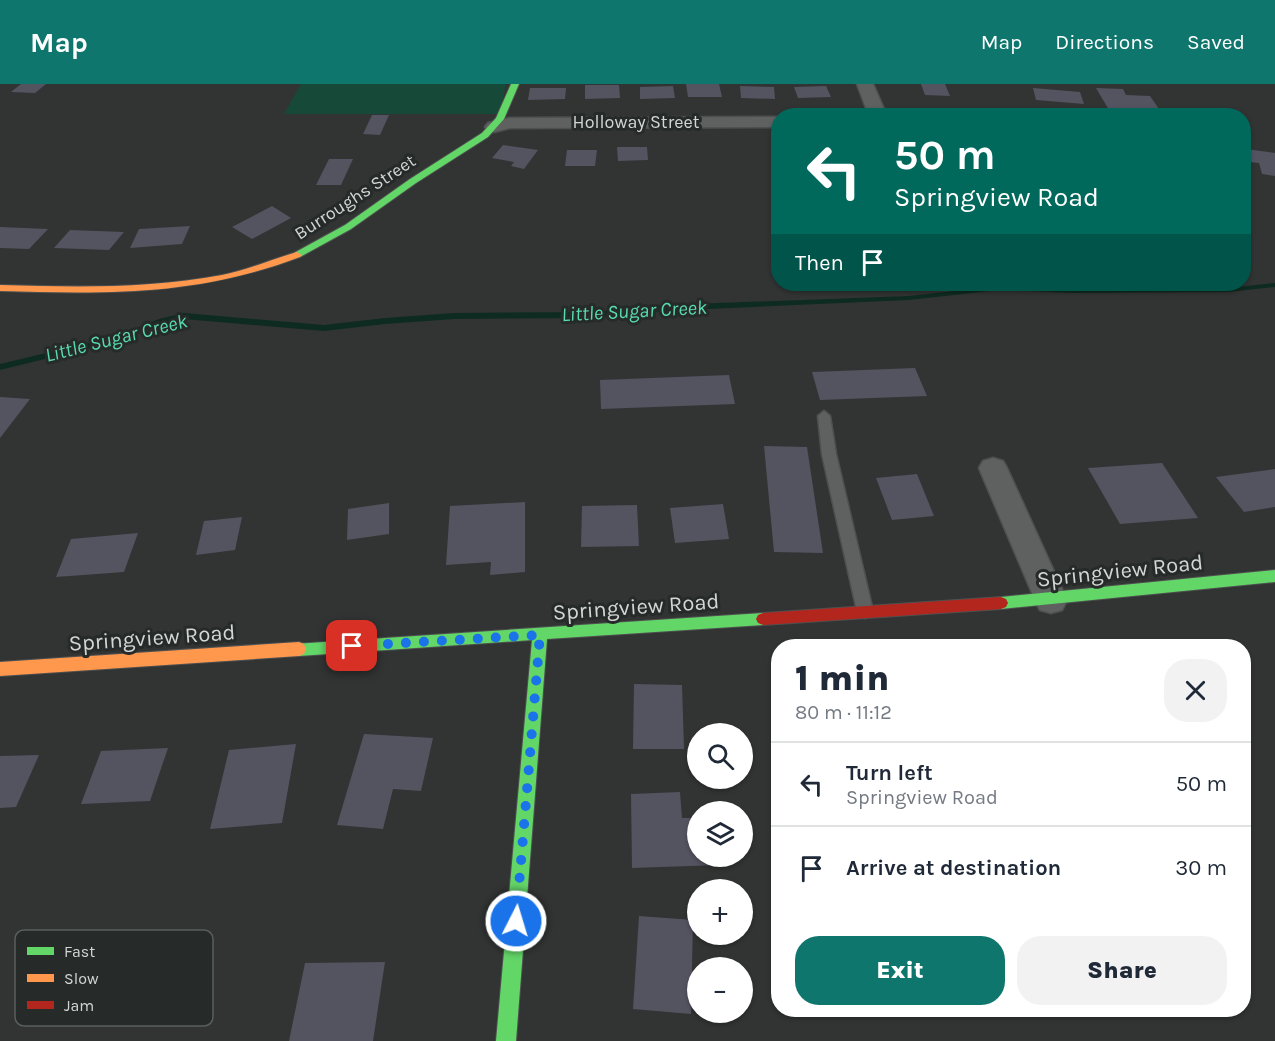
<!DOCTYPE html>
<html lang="en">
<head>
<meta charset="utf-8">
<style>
	:root { --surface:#fff; --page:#f2f2f3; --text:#1f2937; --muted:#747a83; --line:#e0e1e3; --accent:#0f766e }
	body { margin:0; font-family:Karla,sans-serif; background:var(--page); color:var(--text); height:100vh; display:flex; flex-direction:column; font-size:22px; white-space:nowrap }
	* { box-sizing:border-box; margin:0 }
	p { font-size:20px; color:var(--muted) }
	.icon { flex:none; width:33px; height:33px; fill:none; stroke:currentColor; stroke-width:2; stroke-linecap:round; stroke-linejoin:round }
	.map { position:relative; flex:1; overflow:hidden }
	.sheet { position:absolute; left:771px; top:555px; width:480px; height:378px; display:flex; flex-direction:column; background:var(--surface); border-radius:24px; box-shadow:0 2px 4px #0004 }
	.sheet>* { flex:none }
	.top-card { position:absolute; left:771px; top:24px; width:480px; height:183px; border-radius:24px; box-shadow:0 2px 4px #0004; background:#00695c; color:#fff; overflow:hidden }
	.fabs { position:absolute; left:687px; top:639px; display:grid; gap:12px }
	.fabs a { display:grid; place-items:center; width:66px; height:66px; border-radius:50%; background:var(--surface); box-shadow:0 2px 4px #0004; font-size:30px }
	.pin { position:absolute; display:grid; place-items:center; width:51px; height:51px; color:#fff; margin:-26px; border-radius:12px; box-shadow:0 3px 9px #0006 }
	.me { position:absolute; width:66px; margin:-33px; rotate:5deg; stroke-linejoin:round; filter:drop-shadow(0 0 4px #0008) }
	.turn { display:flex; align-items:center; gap:21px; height:126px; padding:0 24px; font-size:27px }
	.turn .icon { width:78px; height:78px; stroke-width:2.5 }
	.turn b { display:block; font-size:42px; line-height:51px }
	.then { display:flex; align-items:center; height:57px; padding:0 24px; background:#0003; gap:12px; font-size:22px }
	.round { display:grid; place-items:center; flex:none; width:63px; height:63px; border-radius:24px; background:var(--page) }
	.summary { display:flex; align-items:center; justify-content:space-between; height:102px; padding:0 24px }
	h1 { font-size:36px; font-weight:800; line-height:45px }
	.primary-button { display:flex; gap:12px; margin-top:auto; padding:12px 24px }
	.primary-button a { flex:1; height:69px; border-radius:24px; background:var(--accent); color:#fff; font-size:24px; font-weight:800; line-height:69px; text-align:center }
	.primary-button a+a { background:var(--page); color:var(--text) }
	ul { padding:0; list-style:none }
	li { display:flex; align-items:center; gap:18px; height:84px; padding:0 24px; border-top:2px solid var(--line) }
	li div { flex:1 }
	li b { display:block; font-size:22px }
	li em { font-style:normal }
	header { display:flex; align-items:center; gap:36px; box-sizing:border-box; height:84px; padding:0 30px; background:var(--accent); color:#fff }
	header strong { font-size:28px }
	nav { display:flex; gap:33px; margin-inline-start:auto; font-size:21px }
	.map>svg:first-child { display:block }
</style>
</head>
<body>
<header>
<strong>Map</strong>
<nav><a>Map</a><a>Directions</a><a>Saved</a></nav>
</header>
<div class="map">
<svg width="1275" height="957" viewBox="0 0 1275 957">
	<rect width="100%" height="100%" fill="#313433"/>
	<polygon fill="#164938" points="301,0 506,0 500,30 284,30"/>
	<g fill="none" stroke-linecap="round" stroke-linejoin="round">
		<polygon fill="#0e2b21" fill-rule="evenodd" points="1275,199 1275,203 1228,208 1073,209 999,206 909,216 664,227 594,234 454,235 385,240 324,247 184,235 164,239 122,256 0,286 0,280 117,252 159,235 184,229 324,241 385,234 454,229 594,228 664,221 909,212 999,202 1073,205 1228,204"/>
	</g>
	<g fill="#545360">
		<polygon points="21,0 46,0 35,9 11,8"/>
		<polygon points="686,0 719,0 722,13 688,13"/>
		<polygon points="921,0 945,0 950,12 925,11"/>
		<polygon points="585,1 619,1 620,14 585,15"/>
		<polygon points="673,2 675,14 640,15 640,3"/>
		<polygon points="740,2 774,3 775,15 741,14"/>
		<polygon points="826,2 831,13 798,14 794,3"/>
		<polygon points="530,4 566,4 565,15 528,16"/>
		<polygon points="1033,4 1080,8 1084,20 1036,16"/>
		<polygon points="1096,4 1123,5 1126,11 1150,12 1161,28 1109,26"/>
		<polygon points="938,25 960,25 963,32 941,32"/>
		<polygon points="372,31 389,31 380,51 363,50"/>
		<polygon points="503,61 538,66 524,85 511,82 514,78 492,74"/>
		<polygon points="617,63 647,63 648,76 618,77"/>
		<polygon points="1246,65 1275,69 1275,92 1262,90 1259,79 1250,78"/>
		<polygon points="567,66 597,66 595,82 565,82"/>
		<polygon points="329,75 353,75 341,101 316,101"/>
		<polygon points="272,122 291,134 252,155 232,143"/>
		<polygon points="190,142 182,160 130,164 139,145"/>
		<polygon points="0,143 48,145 29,165 0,164"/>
		<polygon points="70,146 124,148 109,166 54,164"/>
		<polygon points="915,284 927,312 820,316 812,288"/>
		<polygon points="729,291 735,320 601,325 600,296"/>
		<polygon points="0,313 30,315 0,354"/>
		<polygon points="764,362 807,363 823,469 774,468"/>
		<polygon points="1162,379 1198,434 1120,440 1088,384"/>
		<polygon points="1275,385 1275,423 1244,428 1216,393"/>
		<polygon points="917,390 934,432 892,436 876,394"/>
		<polygon points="525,418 525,488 490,491 491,478 446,481 450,422"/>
		<polygon points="389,419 389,450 347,456 348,425"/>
		<polygon points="723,420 729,455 675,459 670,424"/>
		<polygon points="637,421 639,462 581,463 582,422"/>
		<polygon points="242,433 235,466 196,471 204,437"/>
		<polygon points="138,449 124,488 56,493 71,455"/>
		<polygon points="634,600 682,601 684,665 633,665"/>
		<polygon points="364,650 433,654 421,707 393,705 383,745 337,741"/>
		<polygon points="296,660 282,739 210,745 229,666"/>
		<polygon points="168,664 150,717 81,720 101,667"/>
		<polygon points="39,671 16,723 0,724 0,672"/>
		<polygon points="680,708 682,734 698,734 698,772 718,772 719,781 632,784 631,710"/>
		<polygon points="639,832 693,836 691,930 633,925"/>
		<polygon points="385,878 373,957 289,957 305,879"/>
	</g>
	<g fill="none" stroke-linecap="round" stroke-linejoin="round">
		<defs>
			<polygon id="lane" points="824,327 830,332 836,370 873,527 871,532 865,534 859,532 857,527 822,370 818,332"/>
			<g id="street">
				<polygon points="857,0 873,0 887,32 869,32"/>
				<polygon points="778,33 778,43 510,44 494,48 488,47 485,43 488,39 510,34"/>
				<polygon points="993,374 1003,377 1007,384 1067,516 1062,526 1051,529 1040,526 1035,516 979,384 983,377"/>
			</g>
			<g id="fast">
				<polygon points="511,0 519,0 504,35 488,53 416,99 351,145 300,173 294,173 294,169 345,141 410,95 482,49 496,34"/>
				<polygon points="1275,486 1275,498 1001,525 996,523 994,519 996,515 1001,513"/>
				<polygon points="763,529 768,531 770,535 768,539 763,541 547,555 516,957 496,957 532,556 299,572 294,570 292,565 294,560"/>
			</g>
			<g id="slow">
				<path d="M 297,168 L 302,171 L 300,173 C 196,212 109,210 0,207 L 0,201 C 74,203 148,205 222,191 C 248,186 272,175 297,168 Z"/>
				<polygon points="299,558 304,560 306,565 304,570 299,572 0,592 0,578"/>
			</g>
			<polygon id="jam" points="1001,513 1006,515 1008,519 1006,523 1001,525 763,541 758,539 756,535 758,531 763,529"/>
		</defs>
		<use href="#lane" stroke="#4e5050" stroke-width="3"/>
		<use href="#street" stroke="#4e5050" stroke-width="3"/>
		<use href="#fast" stroke="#4e5050" stroke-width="2"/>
		<use href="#slow" stroke="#4e5050" stroke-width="2"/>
		<use href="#jam" stroke="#4e5050" stroke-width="2"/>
		<use href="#lane" fill="#5e6160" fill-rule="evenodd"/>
		<use href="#street" fill="#5e6160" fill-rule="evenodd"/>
		<use href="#fast" fill="#63d668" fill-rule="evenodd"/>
		<use href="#slow" fill="#ff974d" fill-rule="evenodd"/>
		<use href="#jam" fill="#b3261e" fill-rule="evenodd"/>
	</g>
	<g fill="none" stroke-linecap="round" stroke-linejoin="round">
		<polyline stroke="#1a73e8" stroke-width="10" stroke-dasharray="0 18" points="352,562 540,551 516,837"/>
	</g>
	<g text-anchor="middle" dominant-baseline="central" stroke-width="6" stroke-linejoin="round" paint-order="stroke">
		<g font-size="18" fill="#d3d6d5" stroke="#262b29">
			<text x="636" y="38">Holloway Street</text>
			<text transform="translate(355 113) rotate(-33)">Burroughs Street</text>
		</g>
		<g font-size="20" font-style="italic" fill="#58dcaf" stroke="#262b29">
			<text transform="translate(634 227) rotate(-3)">Little Sugar Creek</text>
			<text transform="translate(116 254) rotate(-14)">Little Sugar Creek</text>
		</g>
		<g font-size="22" fill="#d3d6d5" stroke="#262b29">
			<text transform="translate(1120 487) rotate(-6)">Springview Road</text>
			<text transform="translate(636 523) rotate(-4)">Springview Road</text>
			<text transform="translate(152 554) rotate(-4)">Springview Road</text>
		</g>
	</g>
	<rect x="15" y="846" width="198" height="96" rx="9" fill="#262b29" stroke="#5a5e5d" stroke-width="1.5"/>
	<rect x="27" y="863" width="27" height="8" fill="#63d668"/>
	<rect x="27" y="890" width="27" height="8" fill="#ff974d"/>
	<rect x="27" y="917" width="27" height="8" fill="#b3261e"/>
	<g font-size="16" fill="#d3d6d5">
		<text x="64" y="873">Fast</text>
		<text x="64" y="900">Slow</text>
		<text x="64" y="927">Jam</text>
	</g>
</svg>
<div class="fabs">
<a><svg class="icon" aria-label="search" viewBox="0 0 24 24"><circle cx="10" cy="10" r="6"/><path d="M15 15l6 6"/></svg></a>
<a><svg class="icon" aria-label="layers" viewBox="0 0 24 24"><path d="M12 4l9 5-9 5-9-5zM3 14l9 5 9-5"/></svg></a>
<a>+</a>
<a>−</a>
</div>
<div class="pin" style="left:352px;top:562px;background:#d93025"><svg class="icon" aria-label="arrive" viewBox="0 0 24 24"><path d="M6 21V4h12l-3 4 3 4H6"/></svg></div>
<svg class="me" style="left:516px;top:837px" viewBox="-20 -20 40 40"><circle r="17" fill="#1a73e8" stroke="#fff" stroke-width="3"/><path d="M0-11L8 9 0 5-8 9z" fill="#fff"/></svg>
<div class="top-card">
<div class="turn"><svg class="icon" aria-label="left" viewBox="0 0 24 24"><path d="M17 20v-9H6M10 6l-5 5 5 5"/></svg><div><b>50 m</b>Springview Road</div></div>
<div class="then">Then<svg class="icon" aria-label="arrive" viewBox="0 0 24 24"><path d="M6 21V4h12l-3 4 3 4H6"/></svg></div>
</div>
<section class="sheet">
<div class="summary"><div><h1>1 min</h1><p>80 m · 11:12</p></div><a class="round"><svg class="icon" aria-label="close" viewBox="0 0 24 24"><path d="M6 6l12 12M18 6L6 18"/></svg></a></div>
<ul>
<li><svg class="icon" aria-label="left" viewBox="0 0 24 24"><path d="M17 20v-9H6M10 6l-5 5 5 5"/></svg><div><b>Turn left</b><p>Springview Road</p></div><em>50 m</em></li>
<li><svg class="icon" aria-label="arrive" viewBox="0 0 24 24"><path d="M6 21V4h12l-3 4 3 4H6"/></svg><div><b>Arrive at destination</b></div><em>30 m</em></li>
</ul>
<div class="primary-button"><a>Exit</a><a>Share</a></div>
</section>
</div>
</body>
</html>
